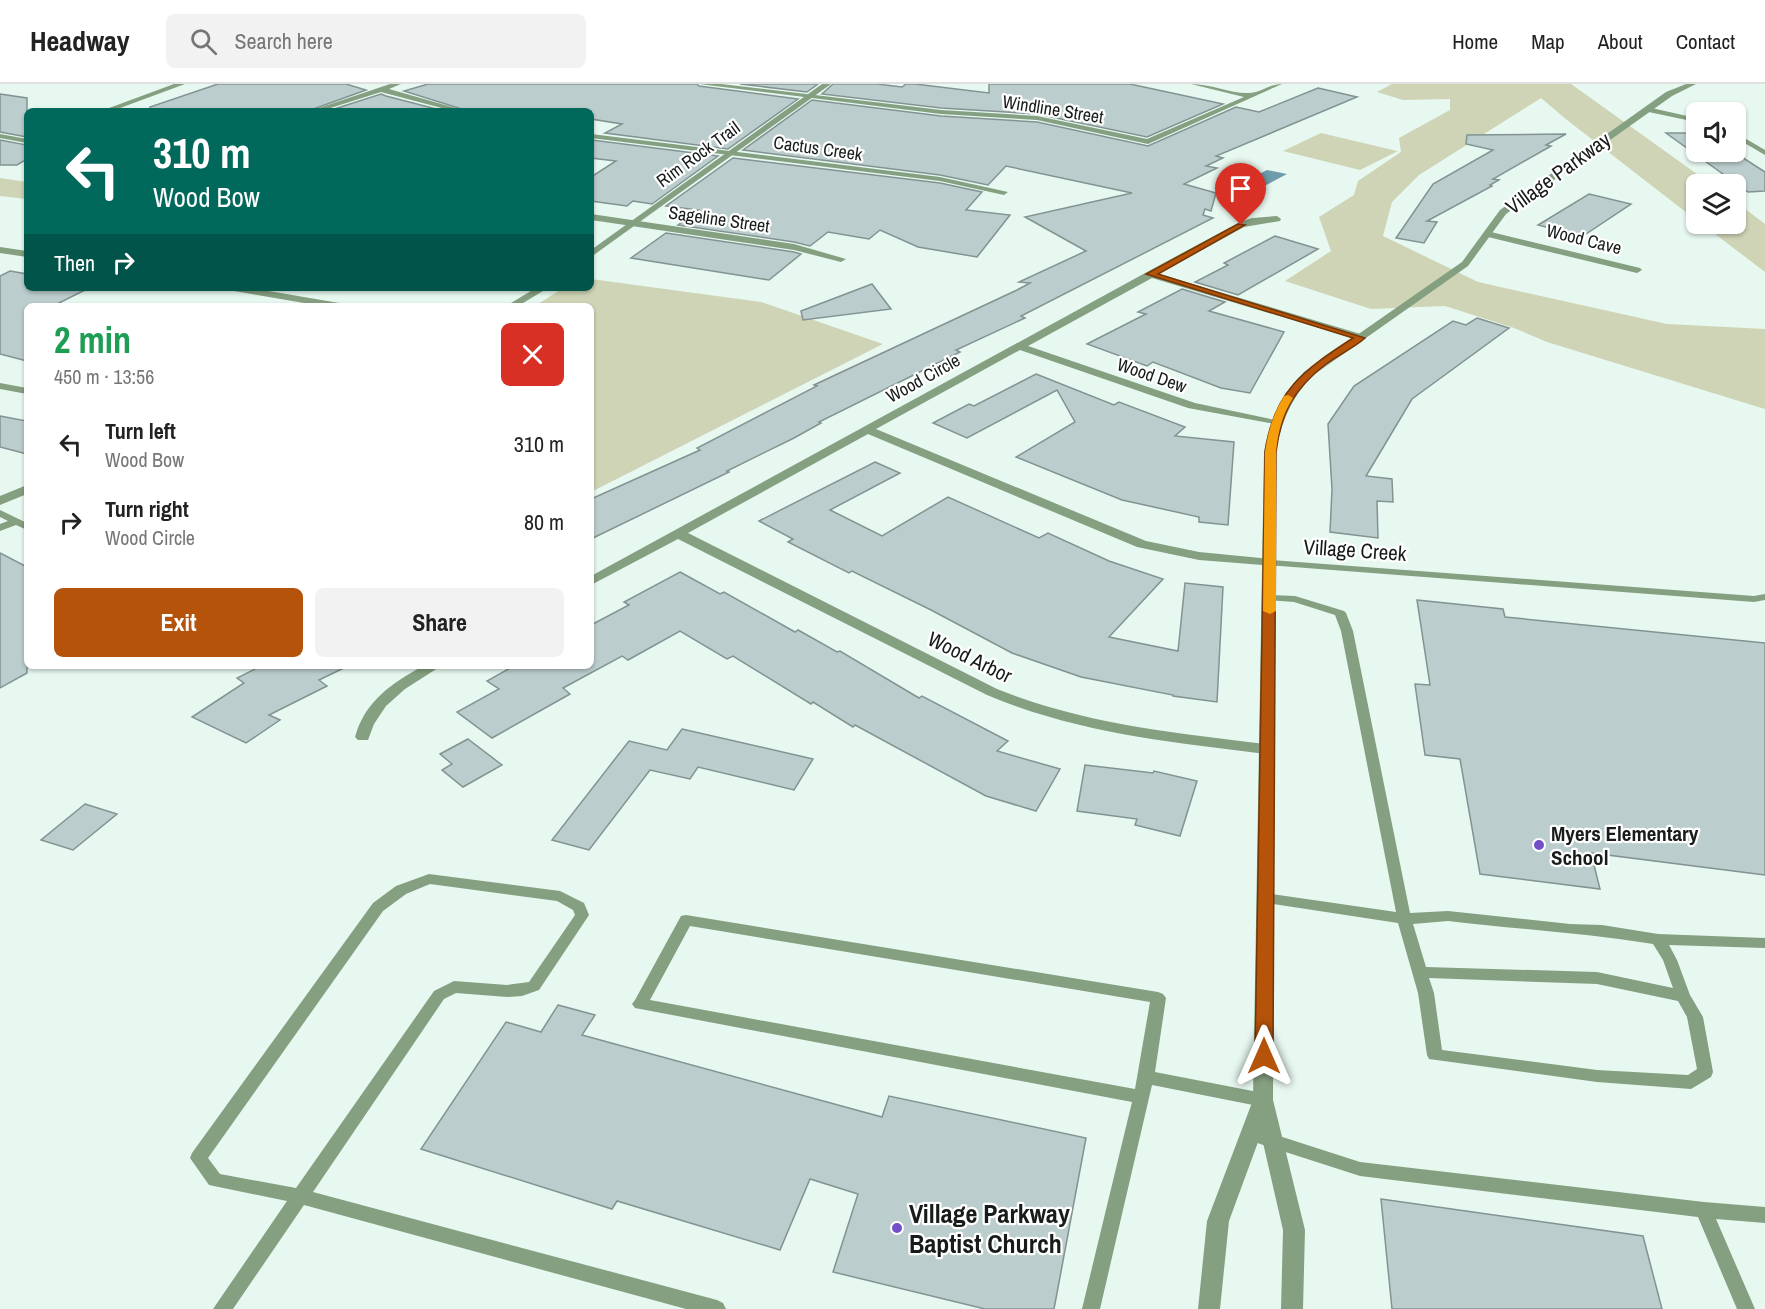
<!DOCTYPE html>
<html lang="en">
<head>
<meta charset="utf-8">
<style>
	:root { --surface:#fff; --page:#f2f2f2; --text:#222; --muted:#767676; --line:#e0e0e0; --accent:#b45309 }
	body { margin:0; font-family:"Archivo Narrow",sans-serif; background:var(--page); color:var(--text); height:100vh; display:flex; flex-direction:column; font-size:22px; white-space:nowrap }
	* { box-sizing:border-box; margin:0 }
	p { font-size:20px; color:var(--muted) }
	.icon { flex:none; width:33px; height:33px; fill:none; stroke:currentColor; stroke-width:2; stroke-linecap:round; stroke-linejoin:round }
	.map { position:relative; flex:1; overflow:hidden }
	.details { position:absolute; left:24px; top:219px; width:570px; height:366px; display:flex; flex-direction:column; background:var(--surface); border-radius:9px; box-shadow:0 2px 4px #0004 }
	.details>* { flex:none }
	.hud { position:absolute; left:24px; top:24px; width:570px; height:183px; border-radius:9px; box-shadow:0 2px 4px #0004; background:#00695c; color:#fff; overflow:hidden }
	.controls { position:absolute; left:1686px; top:18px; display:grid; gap:12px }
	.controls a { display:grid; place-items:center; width:60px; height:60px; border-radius:9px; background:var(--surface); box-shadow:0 2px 4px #0004; font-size:30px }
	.pin { position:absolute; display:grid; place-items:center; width:51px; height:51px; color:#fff; margin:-62px -26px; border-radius:50% 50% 50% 0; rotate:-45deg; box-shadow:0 0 6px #0007 }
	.pin .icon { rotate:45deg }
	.me { position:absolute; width:66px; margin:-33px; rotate:0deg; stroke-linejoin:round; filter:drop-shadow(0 0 4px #0008) }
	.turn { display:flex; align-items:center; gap:21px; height:126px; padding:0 30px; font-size:27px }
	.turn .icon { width:78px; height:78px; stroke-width:2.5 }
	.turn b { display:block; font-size:42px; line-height:51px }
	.then { display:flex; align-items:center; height:57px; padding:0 30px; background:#0003; gap:12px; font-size:22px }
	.round { display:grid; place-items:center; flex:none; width:63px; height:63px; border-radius:9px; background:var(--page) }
	.headline { display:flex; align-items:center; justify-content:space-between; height:102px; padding:0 30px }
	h1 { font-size:36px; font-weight:700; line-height:45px; color:#1e9e55 }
	.cta { display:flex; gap:12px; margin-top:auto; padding:12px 30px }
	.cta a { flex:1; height:69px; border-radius:9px; background:var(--accent); color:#fff; font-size:24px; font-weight:700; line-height:69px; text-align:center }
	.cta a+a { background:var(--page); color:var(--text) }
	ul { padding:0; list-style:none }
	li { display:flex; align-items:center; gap:18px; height:78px; padding:0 30px }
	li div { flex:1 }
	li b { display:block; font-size:22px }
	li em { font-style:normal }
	header { display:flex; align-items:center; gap:36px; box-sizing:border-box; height:84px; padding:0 30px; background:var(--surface); border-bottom:2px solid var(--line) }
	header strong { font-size:28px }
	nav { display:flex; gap:33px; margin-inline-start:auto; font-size:21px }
	.search { width:420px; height:54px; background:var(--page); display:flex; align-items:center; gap:15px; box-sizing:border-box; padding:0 21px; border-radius:9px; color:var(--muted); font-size:22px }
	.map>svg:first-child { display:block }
</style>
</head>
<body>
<header>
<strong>Headway</strong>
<div class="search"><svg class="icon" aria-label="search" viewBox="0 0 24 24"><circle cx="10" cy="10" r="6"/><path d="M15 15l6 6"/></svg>Search here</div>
<nav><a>Home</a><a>Map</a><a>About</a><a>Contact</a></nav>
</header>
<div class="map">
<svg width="1765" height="1225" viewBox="0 0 1765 1225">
	<rect width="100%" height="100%" fill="#e7f8f0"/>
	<g fill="#ced4b5">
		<polygon points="1392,0 1571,0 1711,100 1696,100 1696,136 1567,36 1541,14 1419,91 1392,118 1383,152 1478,198 1667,240 1765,245 1765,325 1547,258 1514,244 1445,222 1371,225 1285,197 1331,167 1319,133 1354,111 1358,97 1401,68 1399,54 1450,26 1450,15 1403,16 1377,8"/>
		<polygon points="1321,49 1397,67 1398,67 1360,86 1283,67"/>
		<polygon points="0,94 27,98 27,115 0,112"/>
		<polygon points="1736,118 1765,140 1765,188 1702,140 1736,140"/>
		<polygon points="591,195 761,218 883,260 595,406 591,404 591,222 535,222 563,204 591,204"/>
	</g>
	<polygon fill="#6e9eab" points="1267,86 1287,90 1257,106 1238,101"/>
	<g fill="#bbcdcc" stroke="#829392" stroke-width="1.5">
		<polygon points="218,0 346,0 366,6 308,27 150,27 150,23"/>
		<polygon points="428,0 697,0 699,2 798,15 728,65 605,49 622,40 591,35 591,27 468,27 404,7"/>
		<polygon points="740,0 818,0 807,8"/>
		<polygon points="833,0 877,0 902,3 906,0 915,0 989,9 989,0 1130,0 1223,20 1147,53 1037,30 941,24 822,10"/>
		<polygon points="1318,4 1357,13 1216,72 1223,74 1206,82 1217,84 1184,100 1216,109 1211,127 1205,125 1203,131 1213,134 1021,232 1025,234 956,266 960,268 819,338 821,339 794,354 727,387 729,388 591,455 591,415 700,366 697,364 817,302 814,301 1017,206 1030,199 1019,198 1086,167 1025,133 1132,109 1006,82 988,101 940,91 743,66 812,16 941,32 1037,38 1148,62 1236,23 1259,28"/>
		<polygon points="0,10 27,14 27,53 0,48"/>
		<polygon points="381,10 386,12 444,27 328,27"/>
		<polygon points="1666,49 1696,49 1696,68 1734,68 1765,88 1765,107 1748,108"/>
		<polygon points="1566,50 1546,61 1551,62 1493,95 1499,96 1490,101 1492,102 1427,137 1437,138 1424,159 1396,154 1433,100 1493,66 1466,60 1467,51"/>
		<polygon points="0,56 27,61 27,75 17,81 0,81"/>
		<polygon points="591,57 592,56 718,72 652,120 633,117 627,122 591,117 591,93 616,77 591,74"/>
		<polygon points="733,74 940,99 982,108 966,126 1010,131 977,173 918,163 880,146 869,155 828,148 810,162 794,158 678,141 698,126 666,122"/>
		<polygon points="1589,110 1631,120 1586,150 1581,149 1577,151 1538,141"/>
		<polygon points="666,149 794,168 801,170 769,196 631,174"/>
		<polygon points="1275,152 1318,165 1238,211 1195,198 1228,181 1224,179"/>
		<polygon points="10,187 27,190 27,204 89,204 53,222 27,222 27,277 0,270 0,192"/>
		<polygon points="872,200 891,225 803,236 801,227"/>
		<polygon points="1182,205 1225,218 1209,227 1284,248 1250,309 1221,304 1153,278 1147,282 1087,260 1146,230 1138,228"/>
		<polygon points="1477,234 1509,244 1412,315 1366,392 1392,395 1393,418 1377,417 1378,454 1330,448 1332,405 1328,340 1354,302 1453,237 1466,241"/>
		<polygon points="1036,290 1114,321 1119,318 1185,343 1175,352 1234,358 1228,441 1199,438 1199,433 1122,416 1016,373 1075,338 1057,306 967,354 933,339 969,320 974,322"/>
		<polygon points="0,332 27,337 27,370 0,363"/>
		<polygon points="875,378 900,389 830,426 882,452 948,413 1039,454 1048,449 1109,477 1163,495 1109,553 1178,567 1185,499 1223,503 1217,618 1173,612 1173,611 1081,593 1012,569 931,526 852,487 849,489 788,458 793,455 759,437"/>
		<polygon points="0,469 27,483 27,589 0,604"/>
		<polygon points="680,488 720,510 724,508 795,548 798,546 837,568 840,567 919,614 922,612 1008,657 997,667 1060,685 1036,727 986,712 855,641 853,643 813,618 811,620 733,572 727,575 680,547 628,576 622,572 563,604 570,610 492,654 457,628 499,605 487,597 514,582 591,582 591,541 629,521 624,518"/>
		<polygon points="1417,516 1503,525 1505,533 1765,559 1765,791 1591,769 1600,805 1480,790 1460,675 1425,671 1415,600 1430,601"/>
		<polygon points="261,582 348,582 319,596 327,602 269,631 280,636 246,659 192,633 244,599 237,594"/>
		<polygon points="682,645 813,675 794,706 698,683 690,695 650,686 589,766 552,756 629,657 667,666"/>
		<polygon points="468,655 502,681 463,703 442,686 452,680 440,670"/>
		<polygon points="1085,681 1153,689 1154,687 1197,697 1180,752 1135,741 1137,735 1077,727"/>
		<polygon points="85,720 117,730 73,766 41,756"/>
		<polygon points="558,921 595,931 582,951 882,1033 889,1012 1086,1054 1054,1225 985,1225 833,1188 858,1110 810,1095 780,1166 617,1117 612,1125 421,1065 506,938 541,948"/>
		<polygon points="1381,1115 1643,1152 1662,1225 1392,1225"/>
	</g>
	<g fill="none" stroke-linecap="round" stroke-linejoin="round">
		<g fill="#859f81" fill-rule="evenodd">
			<polygon points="0,426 27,439 27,446 16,441 0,447 0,440 8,437 0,433"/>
			<polygon points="1271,476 1754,512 1765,510 1765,516 1754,518 1267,481 1266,479"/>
			<path d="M 1270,511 L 1295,512 L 1344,527 L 1346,529 L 1353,547 L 1410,829 L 1448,827 L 1570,840 L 1602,841 L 1658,850 L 1765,854 L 1765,864 L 1669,861 L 1677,876 L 1690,911 L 1703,933 L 1713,988 L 1711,993 L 1691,1005 L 1597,998 L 1429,975 L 1427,971 L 1418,909 L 1398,839 L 1260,818 L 1258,814 L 1260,810 L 1265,809 L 1396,828 L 1341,547 L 1335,531 L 1294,518 L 1266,516 L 1265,514 L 1266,512 ZM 1448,837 C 1516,845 1585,849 1653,860 L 1663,876 L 1673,904 L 1597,888 L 1426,883 L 1413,840 ZM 1429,894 L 1597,900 L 1678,917 L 1687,933 L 1697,985 L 1688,991 L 1597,986 L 1442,966 L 1434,909 Z"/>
			<path d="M 429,790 L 560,807 L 584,819 L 589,831 L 539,906 L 522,912 L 507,913 L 456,909 L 444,915 L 313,1108 L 717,1216 L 723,1219 L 726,1225 L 686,1225 L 304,1121 L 233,1225 L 213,1225 L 287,1117 L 209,1101 L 190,1074 L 192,1069 L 373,819 L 396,802 ZM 430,800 L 557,817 L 573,826 L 575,831 L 529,898 L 507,901 L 454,897 L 434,907 L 296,1104 L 220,1090 L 208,1074 L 383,827 L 406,810 Z"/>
			<path d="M 686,831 L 1158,908 L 1163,910 L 1166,914 L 1155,988 L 1263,1009 L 1269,1011 L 1271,1016 L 1269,1021 L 1263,1023 L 1152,1001 L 1100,1225 L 1082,1225 L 1132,1018 L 635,924 L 632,920 L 635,916 L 681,832 ZM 690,842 L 1150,918 L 1135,1005 L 650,916 Z"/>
			<polygon points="1251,1043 1360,1078 1704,1118 1765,1123 1765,1139 1716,1135 1755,1225 1737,1225 1698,1133 1360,1092 1245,1055 1243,1050 1245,1045"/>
		</g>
		<g fill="#859f81" fill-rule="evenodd">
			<polygon points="174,0 185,0 112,27 101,27"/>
			<polygon points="390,0 401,0 389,5 466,27 453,27 381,8 321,27 310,27"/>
			<path d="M 699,0 L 721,0 L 941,26 L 1037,32 L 1147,55 L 1244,13 L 1191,0 C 1211,0 1232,10 1249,9 C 1260,9 1269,0 1282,0 L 1148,60 L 1037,36 L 941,30 Z"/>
			<polygon points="1647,23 1696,34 1696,38 1644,27"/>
			<polygon points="1736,49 1765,66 1765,71 1736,54"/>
			<polygon points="0,50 27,55 27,59 0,54"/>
			<polygon points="591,50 940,93 1008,108 1004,111 940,97 591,54"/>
			<polygon points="591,130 794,160 846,175 841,178 794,166 591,136"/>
			<path d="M 1277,132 L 1281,135 L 1280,137 L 1244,143 L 1159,190 L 1364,251 L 1364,255 L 1356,255 L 1152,194 L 1028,262 L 1195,319 L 1280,337 L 1280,341 L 1188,324 L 1020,266 L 876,345 L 1146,457 L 1199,468 L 1271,475 L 1278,479 L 1276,482 L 1199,476 L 1137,463 L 868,350 L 688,449 L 997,605 C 1084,640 1174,649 1266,660 L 1274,665 L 1272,669 L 1266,670 C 1170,658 1077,649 987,611 L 678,455 L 591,501 L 591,492 L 1147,188 L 1238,139 L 1252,134 Z"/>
			<polygon points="1487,147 1640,184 1642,186 1637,189 1484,152 1484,148"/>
			<polygon points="0,163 27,167 27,173 0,169"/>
			<polygon points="229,204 251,204 339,219 344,222 322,222 234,207"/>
			<polygon points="0,299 27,304 27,310 0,305"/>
			<path d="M 423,582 L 441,582 L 405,605 L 386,622 L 374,640 L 368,656 L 358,656 L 355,653 C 365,617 392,599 423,582 Z"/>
		</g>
		<g fill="#859f81" fill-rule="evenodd">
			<polygon points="822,0 831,0 591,173 591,166"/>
			<path d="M 1686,0 L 1696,0 L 1672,12 L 1506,130 L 1468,182 L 1312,292 C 1291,315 1281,338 1276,368 L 1273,1016 L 1305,1146 L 1303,1225 L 1281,1225 L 1283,1146 L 1261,1050 L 1229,1137 L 1220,1225 L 1198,1225 L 1207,1137 L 1253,1016 L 1264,368 C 1270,336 1282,311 1304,288 L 1462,178 L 1500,126 L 1666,8 Z"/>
			<polygon points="536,204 548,204 518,222 506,222"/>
			<polygon points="27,401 27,410 0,421 0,412"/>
		</g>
	</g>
	<path fill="#b45309" stroke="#753606" stroke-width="1.5" d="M 1238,140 L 1245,141 L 1158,190 L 1365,254 C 1354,264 1338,271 1326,280 C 1294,305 1281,328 1276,368 L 1273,972 L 1270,977 L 1264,979 L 1257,977 L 1255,972 L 1265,368 C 1274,306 1304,286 1353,254 L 1146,190 Z"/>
	<path fill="#f59e0b" d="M 1288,311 L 1293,314 C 1282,331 1278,348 1276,368 L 1276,527 L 1270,530 L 1263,527 L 1265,368 C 1268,347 1273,330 1284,312 Z"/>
	<g fill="#7350c9" stroke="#fff" stroke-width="2">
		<circle cx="1539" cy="761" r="6"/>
		<circle cx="897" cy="1144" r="6"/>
	</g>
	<g text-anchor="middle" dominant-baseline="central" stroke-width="4.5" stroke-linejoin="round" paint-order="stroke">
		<g font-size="18" fill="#171c1a" stroke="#fff">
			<text transform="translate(1053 25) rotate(9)">Windline Street</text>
			<text transform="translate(818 64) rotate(8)">Cactus Creek</text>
			<text transform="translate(698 70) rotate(-36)">Rim Rock Trail</text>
			<text transform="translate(719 135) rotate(8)">Sageline Street</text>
			<text transform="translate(1584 155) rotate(14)">Wood Cave</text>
			<text transform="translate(1152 291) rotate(19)">Wood Dew</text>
			<text transform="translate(923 294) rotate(-29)">Wood Circle</text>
		</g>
		<g font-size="21" fill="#171c1a" stroke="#fff">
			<text transform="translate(1558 89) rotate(-36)">Village Parkway</text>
			<text transform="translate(1355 466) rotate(4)">Village Creek</text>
			<text transform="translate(970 573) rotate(26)">Wood Arbor</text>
		</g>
		<g font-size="21" font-weight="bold" fill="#171c1a" stroke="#fff" text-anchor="start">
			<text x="1551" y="749">Myers Elementary<tspan x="1551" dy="24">School</tspan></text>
		</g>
		<g font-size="26" font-weight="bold" fill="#171c1a" stroke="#fff" text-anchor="start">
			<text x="909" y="1129">Village Parkway<tspan x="909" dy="30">Baptist Church</tspan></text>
		</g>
	</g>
</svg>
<div class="controls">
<a><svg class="icon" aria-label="sound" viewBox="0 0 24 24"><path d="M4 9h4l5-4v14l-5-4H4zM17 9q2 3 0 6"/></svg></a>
<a><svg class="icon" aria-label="layers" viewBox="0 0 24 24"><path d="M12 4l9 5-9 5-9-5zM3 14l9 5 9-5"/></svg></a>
</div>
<div class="pin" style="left:1241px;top:141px;background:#d93025"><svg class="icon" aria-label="arrive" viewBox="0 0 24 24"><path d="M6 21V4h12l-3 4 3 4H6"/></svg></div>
<svg class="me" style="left:1264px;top:972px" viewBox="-20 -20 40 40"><path d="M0-17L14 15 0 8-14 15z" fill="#b45309" stroke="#fff" stroke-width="4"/></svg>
<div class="hud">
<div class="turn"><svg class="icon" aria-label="left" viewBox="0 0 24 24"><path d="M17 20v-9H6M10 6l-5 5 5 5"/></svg><div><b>310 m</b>Wood Bow</div></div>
<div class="then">Then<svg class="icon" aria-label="right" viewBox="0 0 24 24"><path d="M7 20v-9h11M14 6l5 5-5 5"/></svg></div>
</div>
<section class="details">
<div class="headline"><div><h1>2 min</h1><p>450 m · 13:56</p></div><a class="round" style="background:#d93025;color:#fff"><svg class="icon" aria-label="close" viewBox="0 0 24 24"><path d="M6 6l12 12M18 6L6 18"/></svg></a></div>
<ul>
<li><svg class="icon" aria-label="left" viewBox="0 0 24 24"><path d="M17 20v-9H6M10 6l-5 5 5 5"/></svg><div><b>Turn left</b><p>Wood Bow</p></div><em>310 m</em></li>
<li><svg class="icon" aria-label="right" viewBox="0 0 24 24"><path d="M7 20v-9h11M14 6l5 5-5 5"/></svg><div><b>Turn right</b><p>Wood Circle</p></div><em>80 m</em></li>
</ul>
<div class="cta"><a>Exit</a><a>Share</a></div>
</section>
</div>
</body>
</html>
